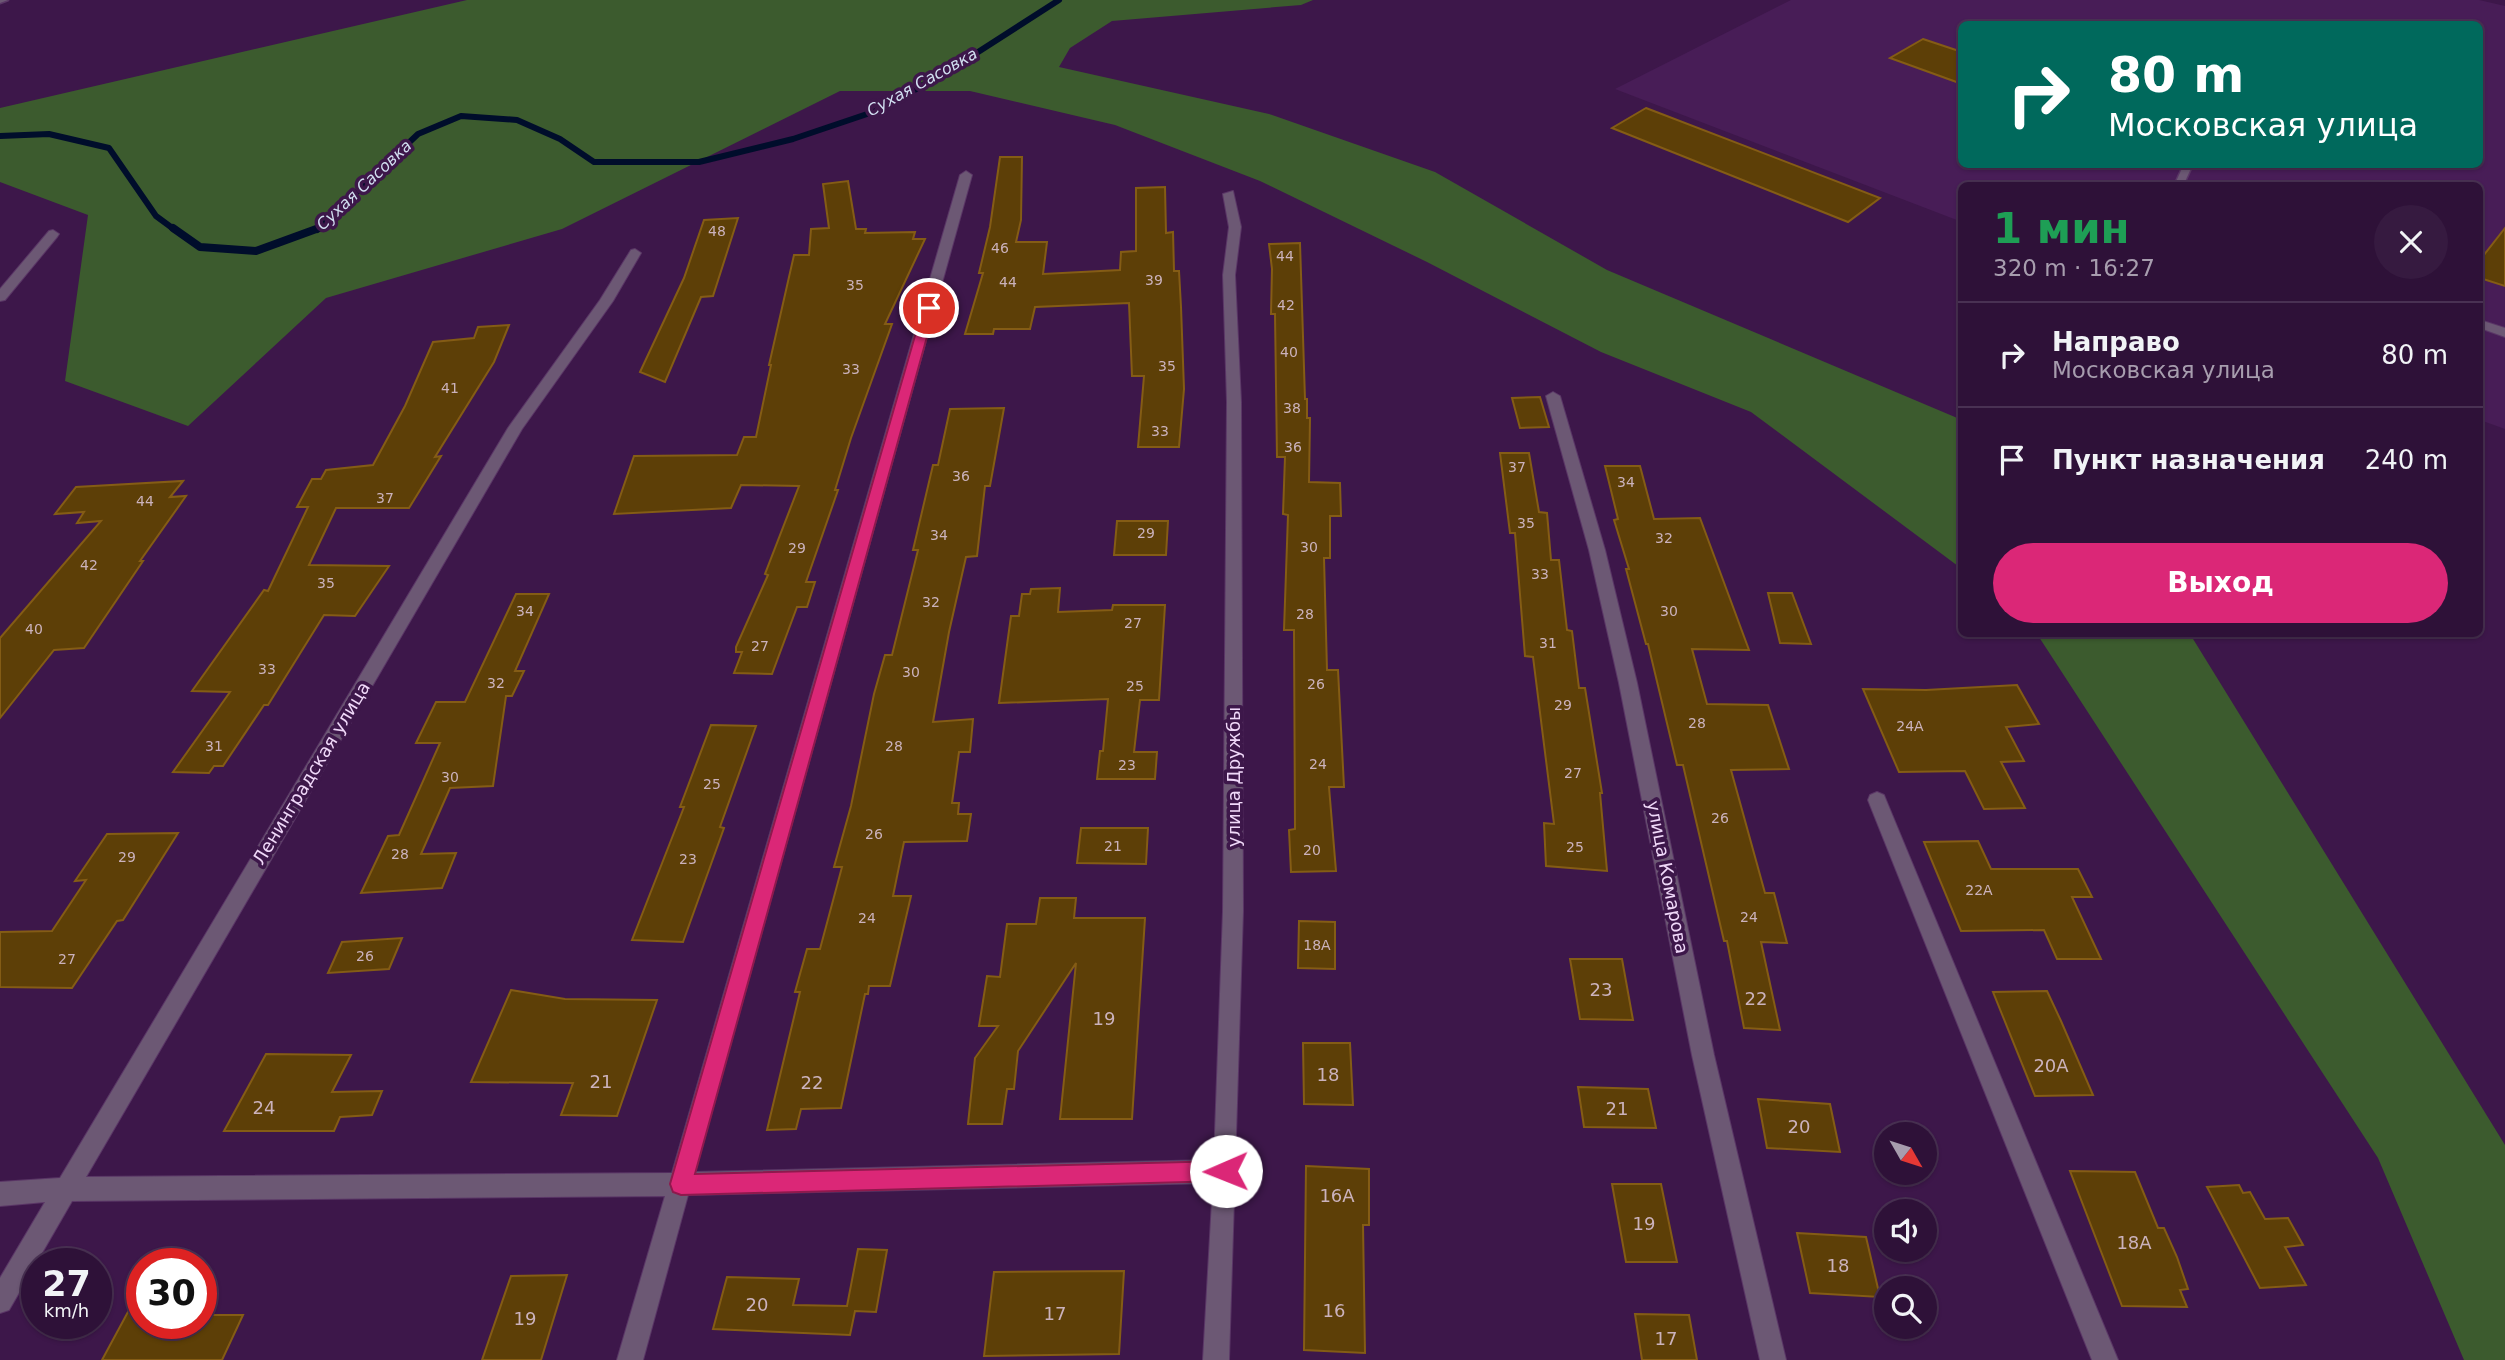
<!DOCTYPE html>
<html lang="ru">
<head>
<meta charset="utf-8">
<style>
	:root { --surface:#2e1138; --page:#361a40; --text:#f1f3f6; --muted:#a79dae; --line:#493153; --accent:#db2777 }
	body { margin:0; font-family:"DejaVu Sans",sans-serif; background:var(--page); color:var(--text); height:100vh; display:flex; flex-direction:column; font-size:26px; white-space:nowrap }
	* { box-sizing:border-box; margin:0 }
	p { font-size:23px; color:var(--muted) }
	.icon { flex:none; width:38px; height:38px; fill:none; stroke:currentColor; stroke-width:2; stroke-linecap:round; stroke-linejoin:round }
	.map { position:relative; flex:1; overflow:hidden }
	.drawer { position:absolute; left:1958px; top:182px; width:525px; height:455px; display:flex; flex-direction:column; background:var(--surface); border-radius:10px; box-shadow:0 2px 5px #0004,0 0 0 2px var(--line) }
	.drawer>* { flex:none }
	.top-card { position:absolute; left:1958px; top:21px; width:525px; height:147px; border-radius:10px; box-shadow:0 2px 5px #0004,0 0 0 2px var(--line); background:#00695c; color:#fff; overflow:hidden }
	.needle { width:46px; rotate:129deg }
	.controls { position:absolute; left:1874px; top:1122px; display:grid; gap:14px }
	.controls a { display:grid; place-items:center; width:63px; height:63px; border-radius:50%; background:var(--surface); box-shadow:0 2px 5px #0004,0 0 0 2px var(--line); font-size:35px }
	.speed { position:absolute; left:21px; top:1248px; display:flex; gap:14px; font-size:35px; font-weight:700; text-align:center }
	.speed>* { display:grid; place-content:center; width:91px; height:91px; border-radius:50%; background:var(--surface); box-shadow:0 2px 5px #0004,0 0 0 2px var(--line); line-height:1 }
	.speed small { font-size:18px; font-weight:400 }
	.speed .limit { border:10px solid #d22; background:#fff; color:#111 }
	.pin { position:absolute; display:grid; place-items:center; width:60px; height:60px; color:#fff; margin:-30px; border:4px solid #fff; border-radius:50%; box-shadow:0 2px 7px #0007 }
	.me { position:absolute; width:77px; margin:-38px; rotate:269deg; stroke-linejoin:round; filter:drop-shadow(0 0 5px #0008) }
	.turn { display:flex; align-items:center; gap:24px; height:147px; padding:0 35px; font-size:32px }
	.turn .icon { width:91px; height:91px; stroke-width:2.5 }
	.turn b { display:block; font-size:49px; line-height:60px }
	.round { display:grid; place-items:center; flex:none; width:74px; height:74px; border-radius:37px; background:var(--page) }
	.summary { display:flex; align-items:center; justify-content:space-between; height:119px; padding:0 35px }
	h1 { font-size:42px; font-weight:700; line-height:52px; color:#1e9e55 }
	.action { display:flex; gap:14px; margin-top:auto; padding:14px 35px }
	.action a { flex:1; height:80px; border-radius:42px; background:var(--accent); color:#fff; font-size:28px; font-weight:700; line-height:80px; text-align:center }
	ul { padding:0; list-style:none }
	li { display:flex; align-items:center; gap:21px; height:105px; padding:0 35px; border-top:2px solid var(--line) }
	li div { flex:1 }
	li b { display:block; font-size:26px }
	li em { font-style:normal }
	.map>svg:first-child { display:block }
</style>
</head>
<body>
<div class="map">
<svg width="2505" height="1360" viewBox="0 0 2505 1360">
	<rect width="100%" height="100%" fill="#3d174a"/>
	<path fill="#481d57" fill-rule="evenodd" d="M 1791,0 L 2479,0 L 2505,6 L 2505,429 L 2480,420 L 2480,186 L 1962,186 L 1962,222 L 1615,89 ZM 1962,24 L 2480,24 L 2480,164 L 1962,164 Z"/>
	<g fill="#3c5b2e">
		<polygon points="467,0 1313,0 1301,5 1112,21 1070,48 1059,67 1269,114 1435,172 1607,270 1962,420 1962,569 1751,412 1601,352 1427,262 1260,181 1115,125 970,91 840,91 562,229 326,298 188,426 65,381 88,215 0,182 0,108"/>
		<polygon points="2037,634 2190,634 2505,1145 2505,1360 2464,1360 2378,1158"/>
	</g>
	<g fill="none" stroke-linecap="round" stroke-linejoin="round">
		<g stroke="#000d2b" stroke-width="6">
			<polyline points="0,136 49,134 109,148 156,216 175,230"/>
			<polyline points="317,230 418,134 461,116 517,120 560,139 594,162 699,162 793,139 876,111 947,72 1059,0"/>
		</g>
		<polyline stroke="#000d2b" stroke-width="8" points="173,228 200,247 256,251 319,228"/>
	</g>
	<g fill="#5d3f07" stroke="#845c15" stroke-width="2">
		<polygon points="1923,39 1962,52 1962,84 1890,58"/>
		<polygon points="1646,108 1880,198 1848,222 1612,128"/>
		<polygon points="1000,157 1022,157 1021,220 1016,242 1047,242 1043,274 1120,270 1121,252 1136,251 1136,188 1165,187 1166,233 1173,232 1174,271 1179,271 1181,307 1184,389 1179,447 1138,447 1144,376 1132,376 1129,303 1035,307 1030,329 994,329 993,334 965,334 983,273 979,273 990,227"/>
		<polygon points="848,181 856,229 866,229 865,233 915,232 913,239 925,239 885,324 892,324 851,438 835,490 838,490 806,582 815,582 807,607 797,607 772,674 734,673 742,652 736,652 736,647 768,575 765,574 799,486 741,485 731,508 614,514 634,456 737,455 744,437 756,437 771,365 769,365 794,255 809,255 811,229 829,228 823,184"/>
		<polygon points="738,218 713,296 701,297 665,382 640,372 684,278 704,220"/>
		<polygon points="2505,228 2505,286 2480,278 2480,260"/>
		<polygon points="1300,243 1305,399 1307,399 1307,418 1310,418 1309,482 1340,483 1341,516 1330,516 1330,558 1324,558 1327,670 1338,670 1344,787 1329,787 1336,871 1291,872 1289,830 1295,829 1294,630 1284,630 1288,515 1283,514 1285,457 1277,457 1275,314 1271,314 1272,269 1269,244"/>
		<polygon points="509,325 494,362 435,457 441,456 409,508 336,508 309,565 389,566 355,616 324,615 268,705 264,705 223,766 214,766 209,773 173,772 230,692 192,691 264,590 268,591 308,507 297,507 312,479 321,479 326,470 373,465 405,406 433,342 474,338 478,327"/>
		<polygon points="1540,397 1549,427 1520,428 1512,398"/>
		<polygon points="1004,408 990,486 985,486 977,556 966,557 949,632 933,722 973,719 970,752 959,752 952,803 959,803 958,814 971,814 967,841 904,842 893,896 911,896 890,986 869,986 868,994 865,994 841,1108 801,1109 796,1129 767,1130 800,992 795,992 807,949 820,949 842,867 834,867 851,806 874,694 885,655 892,655 918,550 913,550 933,465 938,465 950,409"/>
		<polygon points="1500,453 1529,453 1539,512 1547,513 1551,560 1559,560 1567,630 1572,631 1579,688 1585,688 1602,793 1600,793 1607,871 1546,866 1544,823 1554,824 1533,657 1525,656 1515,533 1510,533"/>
		<polygon points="1605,466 1640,466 1654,519 1700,518 1749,650 1692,649 1707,704 1768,705 1789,769 1731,770 1765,893 1774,893 1787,943 1761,942 1780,1030 1744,1028 1727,941 1724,941 1683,765 1677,765 1648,644 1646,644 1626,569 1629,569 1614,520 1618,519"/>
		<polygon points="183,481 170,497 186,496 140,561 143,561 84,648 54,650 0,718 0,638 101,521 77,523 84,512 55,514 76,487"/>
		<polygon points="1117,521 1168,521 1166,555 1114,555"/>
		<polygon points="1060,588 1058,612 1112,610 1113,605 1165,605 1159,700 1140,700 1134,752 1157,752 1155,779 1097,779 1100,751 1103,751 1108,699 999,703 1011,616 1019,616 1022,594 1030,594 1031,589"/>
		<polygon points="1768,593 1792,593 1811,644 1780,643"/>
		<polygon points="516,594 549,594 515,671 524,671 512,696 506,696 493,786 450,788 421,854 456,853 442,888 361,893 388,836 399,835 440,743 416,743 436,702 465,702"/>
		<polygon points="2017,685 2039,724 2006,727 2024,761 2001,762 2025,808 1984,809 1965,771 1899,772 1863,689 1926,690"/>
		<polygon points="711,725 756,726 720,827 724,828 683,942 632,940 684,807 680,807"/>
		<polygon points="1081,828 1148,828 1146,864 1077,863"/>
		<polygon points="178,833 123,920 117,921 72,988 0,987 0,932 52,931 86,880 75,881 107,834"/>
		<polygon points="1978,841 1991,869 2078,869 2092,897 2072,897 2101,959 2057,959 2044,930 1961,931 1924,842"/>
		<polygon points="1040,898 1076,898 1074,918 1145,918 1132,1119 1060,1119 1076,963 1018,1051 1014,1089 1007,1089 1002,1124 968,1124 975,1058 998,1026 979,1026 987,976 1000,977 1007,924 1036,924"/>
		<polygon points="1299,921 1335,922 1335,969 1298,968"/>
		<polygon points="402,938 389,969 328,973 342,942"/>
		<polygon points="1570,959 1622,959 1633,1020 1580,1019"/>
		<polygon points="511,990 565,999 657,1000 617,1116 561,1115 573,1083 471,1082"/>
		<polygon points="2047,991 2061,1021 2093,1095 2035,1096 1993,992"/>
		<polygon points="1303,1043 1350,1043 1353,1105 1304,1104"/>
		<polygon points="266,1054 351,1055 332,1092 382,1091 372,1115 340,1117 334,1131 224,1131"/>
		<polygon points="1578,1087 1648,1089 1656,1128 1584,1127"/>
		<polygon points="1758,1099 1830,1104 1840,1152 1767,1148"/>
		<polygon points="1306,1166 1369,1169 1369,1225 1363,1225 1365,1353 1304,1350"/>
		<polygon points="2070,1171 2135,1172 2158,1228 2164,1228 2177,1257 2188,1289 2180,1290 2187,1307 2122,1306"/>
		<polygon points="1612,1184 1661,1184 1677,1262 1626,1262"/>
		<polygon points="2239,1185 2243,1193 2250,1192 2265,1219 2288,1218 2303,1245 2285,1247 2306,1285 2260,1288 2207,1187"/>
		<polygon points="1797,1233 1866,1237 1880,1297 1810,1293"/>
		<polygon points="858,1249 887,1250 876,1312 855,1311 850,1335 713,1329 727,1277 799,1279 793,1305 847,1306"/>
		<polygon points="1124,1271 1119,1354 984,1356 994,1272"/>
		<polygon points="567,1275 541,1360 482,1360 511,1276"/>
		<polygon points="142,1286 142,1323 201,1323 203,1315 243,1315 222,1360 102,1360"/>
		<polygon points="1635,1314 1689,1315 1697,1360 1642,1360"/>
	</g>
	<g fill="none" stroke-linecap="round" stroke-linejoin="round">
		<defs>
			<g id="lane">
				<polygon points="0,0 8,0 0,3"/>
				<polygon points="2184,164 2193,164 2183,186 2174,186"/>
			</g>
			<g id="street">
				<polygon points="966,171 972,175 695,1172 1214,1160 1223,911 1227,402 1223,275 1229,227 1223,194 1233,191 1241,227 1235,275 1241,402 1243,911 1229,1360 1203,1360 1213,1183 688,1195 643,1360 617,1360 665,1196 72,1201 9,1310 0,1313 0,1278 45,1202 0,1206 0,1182 60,1178 508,428 600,300 631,250 635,249 641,253 613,301 522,429 86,1177 672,1173 960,175"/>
				<polygon points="53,230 59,234 57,237 5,300 0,301 0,289 49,231"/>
				<polygon points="2480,320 2505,328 2505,337 2480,328"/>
				<polygon points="1553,392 1560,396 1605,550 1637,683 1714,1055 1786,1360 1760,1360 1692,1055 1619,683 1589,550 1546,396"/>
				<polygon points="1877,792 1884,795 1886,800 2118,1360 2092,1360 1868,800 1870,795"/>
			</g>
		</defs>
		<use href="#lane" stroke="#5a3666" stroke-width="3"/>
		<use href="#street" stroke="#5a3666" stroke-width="2"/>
		<use href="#lane" fill="#6c5874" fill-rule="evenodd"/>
		<use href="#street" fill="#6c5874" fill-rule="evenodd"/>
	</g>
	<polygon fill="#db2777" stroke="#8e194d" stroke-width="2" points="929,305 935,308 695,1174 1226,1161 1233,1164 1236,1171 1233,1178 1226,1181 681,1195 673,1192 670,1184 923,308"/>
	<g text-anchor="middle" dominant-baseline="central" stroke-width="7" stroke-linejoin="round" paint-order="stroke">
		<g font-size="14" fill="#cbb2bc">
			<text x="717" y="231">48</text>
			<text x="1000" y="248">46</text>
			<text x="1285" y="256">44</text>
			<text x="1154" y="280">39</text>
			<text x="1008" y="282">44</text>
			<text x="855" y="285">35</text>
			<text x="1286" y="305">42</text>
			<text x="1289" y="352">40</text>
			<text x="1167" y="366">35</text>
			<text x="851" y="369">33</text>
			<text x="450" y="388">41</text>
			<text x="1292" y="408">38</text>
			<text x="1160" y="431">33</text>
			<text x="1293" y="447">36</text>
			<text x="1517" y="467">37</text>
			<text x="961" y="476">36</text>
			<text x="1626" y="482">34</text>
			<text x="385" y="498">37</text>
			<text x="145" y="501">44</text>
			<text x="1526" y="523">35</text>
			<text x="1146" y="533">29</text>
			<text x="939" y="535">34</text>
			<text x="1664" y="538">32</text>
			<text x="1309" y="547">30</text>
			<text x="797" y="548">29</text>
			<text x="89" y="565">42</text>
			<text x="1540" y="574">33</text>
			<text x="326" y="583">35</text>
			<text x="931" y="602">32</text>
			<text x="525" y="611">34</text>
			<text x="1669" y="611">30</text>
			<text x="1305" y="614">28</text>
			<text x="1133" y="623">27</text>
			<text x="34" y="629">40</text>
			<text x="1548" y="643">31</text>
			<text x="760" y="646">27</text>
			<text x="267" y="669">33</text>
			<text x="911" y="672">30</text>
			<text x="496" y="683">32</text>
			<text x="1316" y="684">26</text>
			<text x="1135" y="686">25</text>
			<text x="1563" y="705">29</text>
			<text x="1697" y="723">28</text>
			<text x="1910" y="726">24А</text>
			<text x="214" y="746">31</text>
			<text x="894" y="746">28</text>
			<text x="1318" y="764">24</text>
			<text x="1127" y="765">23</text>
			<text x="1573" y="773">27</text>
			<text x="450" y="777">30</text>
			<text x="712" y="784">25</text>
			<text x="1720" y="818">26</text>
			<text x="874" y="834">26</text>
			<text x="1113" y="846">21</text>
			<text x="1575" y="847">25</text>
			<text x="1312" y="850">20</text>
			<text x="400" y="854">28</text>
			<text x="127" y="857">29</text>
			<text x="688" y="859">23</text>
			<text x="1979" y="890">22А</text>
			<text x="1749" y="917">24</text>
			<text x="867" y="918">24</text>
			<text x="1317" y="945">18А</text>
			<text x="365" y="956">26</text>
			<text x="67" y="959">27</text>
		</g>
		<g font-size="16" font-style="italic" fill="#d2dff1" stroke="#3d174a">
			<text transform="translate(922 82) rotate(-29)">Сухая Сасовка</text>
			<text transform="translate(364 185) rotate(-43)">Сухая Сасовка</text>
		</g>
		<g font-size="18" fill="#f0d9f9" stroke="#3d174a">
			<text transform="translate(311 773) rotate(-59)">Ленинградская улица</text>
			<text transform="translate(1233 777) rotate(-90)">улица Дружбы</text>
			<text transform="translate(1668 877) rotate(79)">улица Комарова</text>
		</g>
		<g font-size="18" fill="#cbb2bc">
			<text x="1601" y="989">23</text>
			<text x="1756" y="998">22</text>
			<text x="1104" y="1018">19</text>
			<text x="2051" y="1065">20А</text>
			<text x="1328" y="1074">18</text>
			<text x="601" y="1081">21</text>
			<text x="812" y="1082">22</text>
			<text x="264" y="1107">24</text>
			<text x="1617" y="1108">21</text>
			<text x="1799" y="1126">20</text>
			<text x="1337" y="1195">16А</text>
			<text x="1644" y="1223">19</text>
			<text x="2134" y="1242">18А</text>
			<text x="1838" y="1265">18</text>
			<text x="757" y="1304">20</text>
			<text x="1334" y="1310">16</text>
			<text x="1055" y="1313">17</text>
			<text x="525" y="1318">19</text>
			<text x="1666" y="1338">17</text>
		</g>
	</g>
</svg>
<div class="controls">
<a><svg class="needle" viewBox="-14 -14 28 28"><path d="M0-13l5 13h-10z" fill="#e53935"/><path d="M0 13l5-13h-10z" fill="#a79dae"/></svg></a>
<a><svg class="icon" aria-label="sound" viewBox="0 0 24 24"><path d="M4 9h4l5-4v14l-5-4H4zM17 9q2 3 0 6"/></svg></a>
<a><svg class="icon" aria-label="search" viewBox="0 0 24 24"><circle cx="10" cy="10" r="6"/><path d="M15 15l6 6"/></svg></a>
</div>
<div class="speed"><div>27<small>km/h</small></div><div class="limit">30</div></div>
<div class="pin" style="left:929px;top:308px;background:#d93025"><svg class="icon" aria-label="arrive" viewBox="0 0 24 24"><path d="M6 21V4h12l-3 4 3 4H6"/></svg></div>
<svg class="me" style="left:1226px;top:1171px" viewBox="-20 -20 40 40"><circle r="19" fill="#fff"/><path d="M0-13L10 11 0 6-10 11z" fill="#db2777"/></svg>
<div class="top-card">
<div class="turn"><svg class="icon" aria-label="right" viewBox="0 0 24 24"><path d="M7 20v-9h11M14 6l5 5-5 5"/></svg><div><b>80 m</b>Московская улица</div></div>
</div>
<section class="drawer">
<div class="summary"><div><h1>1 мин</h1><p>320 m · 16:27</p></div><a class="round"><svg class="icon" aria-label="close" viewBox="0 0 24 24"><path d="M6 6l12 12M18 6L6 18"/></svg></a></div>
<ul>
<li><svg class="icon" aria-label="right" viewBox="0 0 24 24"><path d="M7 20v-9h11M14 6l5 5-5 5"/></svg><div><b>Направо</b><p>Московская улица</p></div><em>80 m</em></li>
<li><svg class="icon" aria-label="arrive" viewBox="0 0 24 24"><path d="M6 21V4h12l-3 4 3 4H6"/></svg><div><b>Пункт назначения</b></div><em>240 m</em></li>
</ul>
<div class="action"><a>Выход</a></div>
</section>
</div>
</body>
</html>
